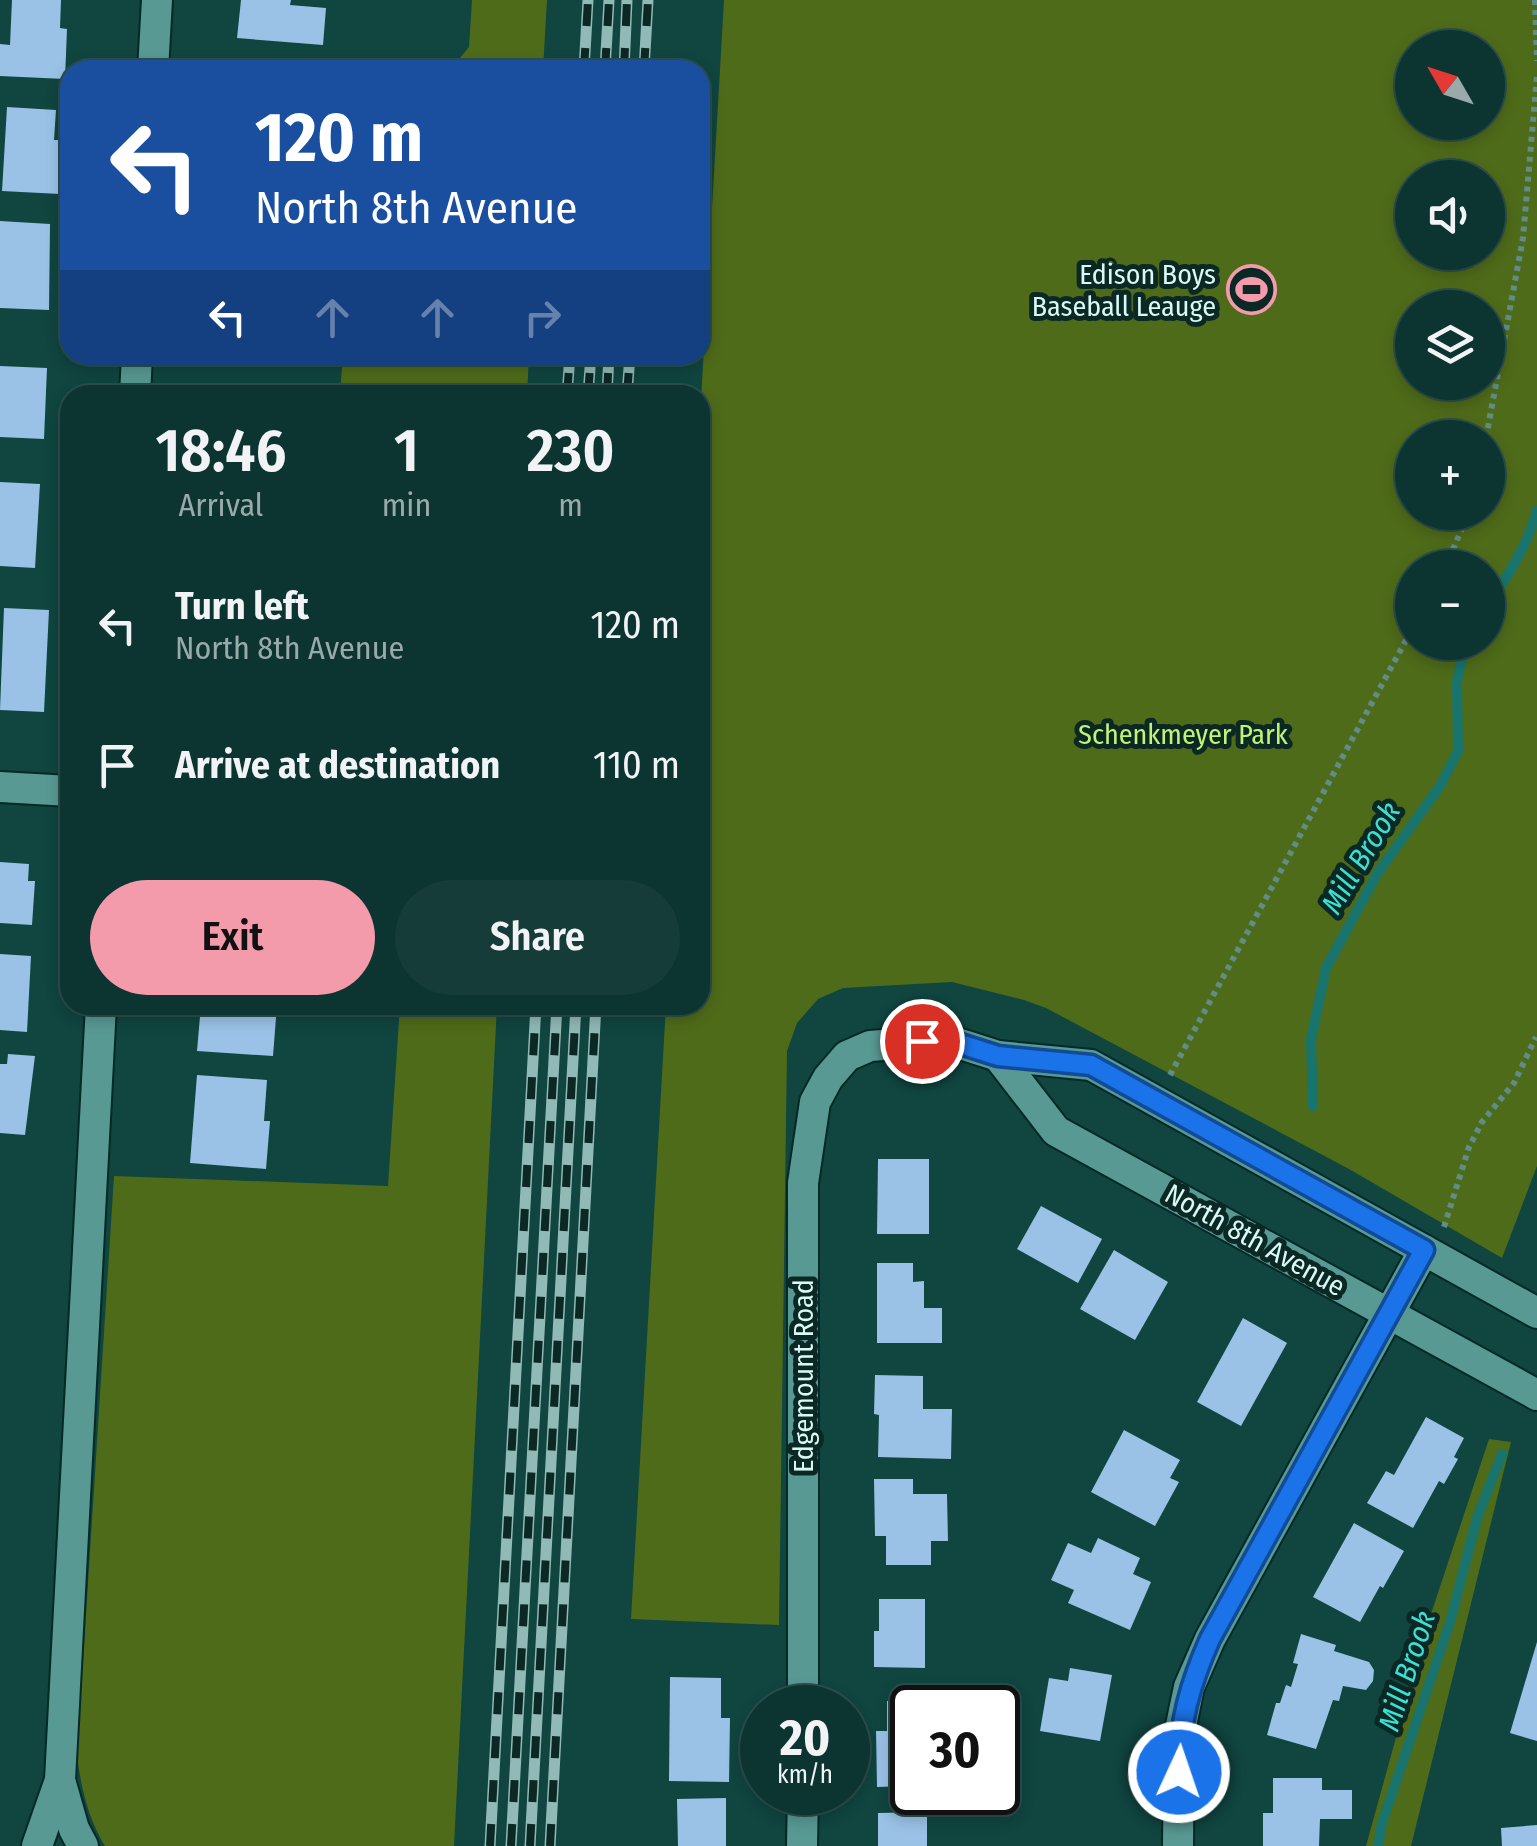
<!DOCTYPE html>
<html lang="en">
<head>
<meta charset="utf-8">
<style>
	:root { --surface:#0c3430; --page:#153c38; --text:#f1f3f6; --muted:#9aaaab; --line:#2c4f4c; --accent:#f39aab }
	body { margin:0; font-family:"Fira Sans Condensed",sans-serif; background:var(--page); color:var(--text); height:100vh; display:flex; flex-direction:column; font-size:38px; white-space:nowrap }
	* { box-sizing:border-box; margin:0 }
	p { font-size:32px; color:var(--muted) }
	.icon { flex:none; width:55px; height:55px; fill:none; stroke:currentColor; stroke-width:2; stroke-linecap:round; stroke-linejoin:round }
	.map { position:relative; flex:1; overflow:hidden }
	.panel { position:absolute; left:60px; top:385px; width:650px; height:630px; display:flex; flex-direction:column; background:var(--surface); border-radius:30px; box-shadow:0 5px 15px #0003,0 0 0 2px var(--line) }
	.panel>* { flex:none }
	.banner { position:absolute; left:60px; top:60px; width:650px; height:305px; border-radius:30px; box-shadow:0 5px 15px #0003,0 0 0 2px var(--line); background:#1a4fa0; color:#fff; overflow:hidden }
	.needle { width:65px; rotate:309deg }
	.tools { position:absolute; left:1395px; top:30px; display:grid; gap:20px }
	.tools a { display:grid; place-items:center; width:110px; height:110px; border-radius:50%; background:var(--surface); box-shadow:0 5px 15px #0003,0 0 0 2px var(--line); font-size:50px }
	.speed { position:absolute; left:740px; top:1685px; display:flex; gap:20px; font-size:50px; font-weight:700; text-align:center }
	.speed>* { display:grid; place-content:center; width:130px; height:130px; border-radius:50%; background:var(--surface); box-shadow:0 5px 15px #0003,0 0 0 2px var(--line); line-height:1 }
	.speed small { font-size:25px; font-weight:400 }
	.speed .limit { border:5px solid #111; border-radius:15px; background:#fff; color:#111 }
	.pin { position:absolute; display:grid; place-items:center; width:85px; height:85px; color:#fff; margin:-42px; border:5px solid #fff; border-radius:50%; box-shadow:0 2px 10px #0007 }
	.me { position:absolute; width:110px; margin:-55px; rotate:3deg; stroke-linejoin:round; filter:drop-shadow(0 0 8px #0008) }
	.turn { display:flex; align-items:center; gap:35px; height:210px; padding:0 30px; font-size:45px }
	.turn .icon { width:130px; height:130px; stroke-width:2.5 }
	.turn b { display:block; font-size:70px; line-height:85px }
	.lanes { display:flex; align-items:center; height:95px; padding:0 30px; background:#0003; justify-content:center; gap:50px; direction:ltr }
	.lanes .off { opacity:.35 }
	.eta { display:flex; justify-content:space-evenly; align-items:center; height:170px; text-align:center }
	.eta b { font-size:60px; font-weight:600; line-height:70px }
	.button { display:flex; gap:20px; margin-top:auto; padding:20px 30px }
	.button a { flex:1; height:115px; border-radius:60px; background:var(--accent); color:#111; font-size:40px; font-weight:600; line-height:115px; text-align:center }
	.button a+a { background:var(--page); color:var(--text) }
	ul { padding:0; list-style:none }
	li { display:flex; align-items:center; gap:30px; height:140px; padding:0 30px }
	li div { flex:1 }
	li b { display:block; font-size:38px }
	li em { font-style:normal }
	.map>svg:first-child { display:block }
</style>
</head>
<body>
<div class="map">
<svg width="1537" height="1846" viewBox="0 0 1537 1846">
	<rect width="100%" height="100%" fill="#104540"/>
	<g fill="#4e6b19" fill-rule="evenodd">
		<polygon points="472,0 547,0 543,70 450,70 469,47"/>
		<path d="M 724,0 L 1537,0 L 1537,1166 L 1502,1258 L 1349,1169 L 1046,1008 L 1024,1000 L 952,982 L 843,988 L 818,999 L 797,1023 L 787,1051 L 779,1625 L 631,1619 L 666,1005 L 700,1005 L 700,417 ZM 1412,48 L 1488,48 L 1488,122 L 1412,122 ZM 1412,178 L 1488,178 L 1488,252 L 1412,252 ZM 1412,308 L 1488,308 L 1488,382 L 1412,382 ZM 1412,438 L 1488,438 L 1488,512 L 1412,512 ZM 1412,568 L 1488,568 L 1488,642 L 1412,642 Z"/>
		<polygon points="343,355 529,355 527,395 165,395 166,383 340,392"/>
		<path d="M 400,1005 L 497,1005 L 454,1846 L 105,1846 C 88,1818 81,1788 77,1755 L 114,1176 L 388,1186 Z"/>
		<polygon points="1489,1439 1511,1442 1411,1846 1366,1846 1426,1629"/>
	</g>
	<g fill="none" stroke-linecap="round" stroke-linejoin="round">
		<g stroke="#18746d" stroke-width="10">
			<path d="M 1488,603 C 1508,577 1529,542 1537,510"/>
			<polyline points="1313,1106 1311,1040 1326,968 1377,874 1440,786 1458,751 1457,681 1466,642"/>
			<polyline points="1378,1846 1382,1823 1450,1622 1477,1518 1502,1454"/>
		</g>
	</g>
	<g fill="#9ac2e7">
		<polygon points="12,0 61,0 60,28 67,29 65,79 0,76 0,44 10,45"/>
		<polygon points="241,0 291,0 290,5 326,8 323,45 237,38"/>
		<polygon points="277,59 314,62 314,70 276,70"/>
		<polygon points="7,107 56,110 54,140 59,140 60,194 2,191"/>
		<polygon points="0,221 50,224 49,310 0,308"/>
		<polygon points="0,366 47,368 44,439 0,437"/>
		<polygon points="0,482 40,484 35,568 0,566"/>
		<polygon points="4,608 49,610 44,712 0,710"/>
		<polygon points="0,862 29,864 28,881 35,881 32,925 0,923"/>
		<polygon points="0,954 31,956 27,1032 0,1030"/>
		<polygon points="201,1005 277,1005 273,1056 197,1051"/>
		<polygon points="8,1054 35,1056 25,1135 0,1133 0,1064 7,1064"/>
		<polygon points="197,1075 267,1080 264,1121 270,1121 266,1169 190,1163"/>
		<polygon points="878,1159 929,1159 929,1234 877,1234"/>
		<polygon points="1041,1206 1102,1239 1078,1283 1017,1249"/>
		<polygon points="1114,1250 1168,1282 1135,1340 1080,1309"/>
		<polygon points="877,1263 913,1263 913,1282 924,1281 924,1308 942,1308 942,1343 877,1343"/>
		<polygon points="1243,1318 1287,1343 1241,1426 1197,1402"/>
		<polygon points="875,1375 923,1376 923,1409 952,1409 951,1459 878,1457 879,1415 874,1414"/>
		<polygon points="1426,1417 1464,1438 1454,1457 1458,1459 1444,1484 1439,1481 1413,1528 1367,1503 1386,1471 1394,1475"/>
		<polygon points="1124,1430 1180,1460 1170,1478 1179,1482 1155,1526 1091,1492"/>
		<polygon points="874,1479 913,1479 913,1494 947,1494 948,1541 931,1541 931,1565 886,1565 886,1536 875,1536"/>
		<polygon points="1354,1523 1404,1551 1383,1588 1380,1586 1360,1622 1313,1597"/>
		<polygon points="1098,1538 1140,1558 1133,1574 1151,1582 1130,1630 1068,1603 1074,1590 1051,1580 1068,1543 1091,1553"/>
		<polygon points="879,1599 925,1599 925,1668 874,1667 874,1631 879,1631"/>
		<polygon points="1301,1634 1336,1645 1334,1651 1369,1662 1374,1670 1373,1681 1366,1690 1343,1686 1339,1701 1333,1700 1316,1749 1267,1735 1276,1703 1280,1703 1286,1685 1291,1687 1298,1664 1293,1663"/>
		<polygon points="1537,1642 1537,1741 1510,1733"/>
		<polygon points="1070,1668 1112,1675 1100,1741 1040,1731 1049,1678 1068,1681"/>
		<polygon points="670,1677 721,1678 721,1718 730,1718 729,1782 669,1781"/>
		<polygon points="944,1700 944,1708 912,1708 910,1786 877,1787 876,1731 887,1731 887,1701"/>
		<polygon points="1273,1778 1322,1778 1322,1790 1352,1790 1352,1819 1320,1819 1319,1846 1263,1846 1263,1813 1273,1813"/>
		<polygon points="726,1798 726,1846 678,1846 677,1799"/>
		<polygon points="927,1812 927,1846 878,1846 878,1813"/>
		<polygon points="1537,1825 1537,1846 1502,1846 1501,1828"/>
	</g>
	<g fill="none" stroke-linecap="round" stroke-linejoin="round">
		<defs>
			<g id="minor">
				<polyline points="153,70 157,0"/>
				<polyline points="135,395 137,355"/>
				<polyline points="0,787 70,791"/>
				<polyline points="998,1056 1056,1131 1537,1395"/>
				<polyline points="803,1708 803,1183 815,1102 828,1078 847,1056 870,1046 948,1040 998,1056 1091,1065 1537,1313"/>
				<polyline points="60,1780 74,1829 83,1846"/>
				<polyline points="37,1846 60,1780 101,1005"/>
				<polyline points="802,1846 803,1792"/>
				<polyline points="1178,1846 1179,1735 1189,1687 1210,1639 1424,1250"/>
			</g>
		</defs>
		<use href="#minor" stroke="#042926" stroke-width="34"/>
		<g stroke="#608d88" stroke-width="6" stroke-dasharray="5 5" stroke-linecap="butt">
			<polyline points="1535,0 1537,61"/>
			<polyline points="1486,438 1523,238 1537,75"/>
			<polyline points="1445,568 1469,512"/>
			<polyline points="1170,1075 1412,629"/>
			<polyline points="1444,1227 1469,1147 1482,1122 1514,1083 1536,1037"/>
		</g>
		<use href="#minor" stroke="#589993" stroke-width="30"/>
		<defs>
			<g id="rail">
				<polyline points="584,70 588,0"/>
				<polyline points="605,70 609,0"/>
				<polyline points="624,70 627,0"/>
				<polyline points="644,70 648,0"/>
				<polyline points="567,395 570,355"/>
				<polyline points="588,395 591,355"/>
				<polyline points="607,395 609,355"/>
				<polyline points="627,395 630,355"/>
				<polyline points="490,1846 536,1005"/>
				<polyline points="511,1846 557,1005"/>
				<polyline points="530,1846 576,1005"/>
				<polyline points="550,1846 596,1005"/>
			</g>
		</defs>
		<use href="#rail" stroke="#91b9b5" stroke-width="11"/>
		<use href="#rail" stroke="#0c2825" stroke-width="8" stroke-dasharray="22" stroke-linecap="butt"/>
	</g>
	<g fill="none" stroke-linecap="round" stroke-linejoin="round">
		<defs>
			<path id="route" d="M 922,1041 L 948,1040 L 998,1056 L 1091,1065 L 1424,1250 L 1210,1639 C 1190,1684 1179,1723 1179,1772"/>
		</defs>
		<use href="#route" stroke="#114b97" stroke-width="25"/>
		<use href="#route" stroke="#1a73e8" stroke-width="18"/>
	</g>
	<defs>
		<symbol id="stadium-ring" viewBox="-11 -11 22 22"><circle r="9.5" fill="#0c2825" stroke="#f39aab" stroke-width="1.5"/><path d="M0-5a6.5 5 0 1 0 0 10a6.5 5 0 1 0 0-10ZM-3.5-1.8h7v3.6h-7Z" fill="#f39aab"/></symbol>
	</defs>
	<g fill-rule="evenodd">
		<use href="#stadium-ring" x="1224" y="262" width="55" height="55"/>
	</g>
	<g text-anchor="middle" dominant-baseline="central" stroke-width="10" stroke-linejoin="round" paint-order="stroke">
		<g font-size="28" fill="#d8f9f5" stroke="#0c2825" text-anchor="end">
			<text x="1216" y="274">Edison Boys<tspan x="1216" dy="32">Baseball Leauge</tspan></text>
		</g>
		<g font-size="28" fill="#c2f473" stroke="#0c2825">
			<text x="1183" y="734">Schenkmeyer Park</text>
		</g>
		<g font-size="28" fill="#d8f9f5" stroke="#0c2825">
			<text transform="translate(1255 1240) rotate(29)">North 8th Avenue</text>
			<text transform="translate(803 1376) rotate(-90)">Edgemount Road</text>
		</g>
		<g font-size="30" font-style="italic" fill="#39e1d4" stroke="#0c2825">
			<text transform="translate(1361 858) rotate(-59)">Mill Brook</text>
			<text transform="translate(1407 1671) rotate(-72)">Mill Brook</text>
		</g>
	</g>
</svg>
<div class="tools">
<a><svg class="needle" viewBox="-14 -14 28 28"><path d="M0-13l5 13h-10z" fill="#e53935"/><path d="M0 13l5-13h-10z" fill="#9aaaab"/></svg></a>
<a><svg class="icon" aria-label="sound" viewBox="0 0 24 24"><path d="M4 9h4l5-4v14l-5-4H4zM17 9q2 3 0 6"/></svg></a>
<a><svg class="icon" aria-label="layers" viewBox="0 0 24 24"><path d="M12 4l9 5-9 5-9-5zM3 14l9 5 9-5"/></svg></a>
<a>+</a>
<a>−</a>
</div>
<div class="speed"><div>20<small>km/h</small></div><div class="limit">30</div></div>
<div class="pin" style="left:922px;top:1041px;background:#d93025"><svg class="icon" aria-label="arrive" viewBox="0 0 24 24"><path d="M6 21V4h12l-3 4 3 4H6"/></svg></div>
<svg class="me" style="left:1179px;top:1772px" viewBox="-20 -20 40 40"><circle r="17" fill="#1a73e8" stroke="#fff" stroke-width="3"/><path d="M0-11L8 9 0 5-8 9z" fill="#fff"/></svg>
<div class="banner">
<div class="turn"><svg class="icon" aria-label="left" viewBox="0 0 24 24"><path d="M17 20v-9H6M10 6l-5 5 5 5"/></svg><div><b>120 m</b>North 8th Avenue</div></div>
<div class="lanes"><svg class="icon" aria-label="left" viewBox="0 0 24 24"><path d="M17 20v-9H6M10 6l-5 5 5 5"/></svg><svg class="icon off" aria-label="ahead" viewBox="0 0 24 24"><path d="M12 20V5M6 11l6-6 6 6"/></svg><svg class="icon off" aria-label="ahead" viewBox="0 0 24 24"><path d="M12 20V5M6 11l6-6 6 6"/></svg><svg class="icon off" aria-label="right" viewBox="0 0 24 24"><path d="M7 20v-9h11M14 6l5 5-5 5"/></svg></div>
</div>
<section class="panel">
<div class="eta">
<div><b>18:46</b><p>Arrival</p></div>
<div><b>1</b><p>min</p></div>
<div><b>230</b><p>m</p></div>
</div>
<ul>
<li><svg class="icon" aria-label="left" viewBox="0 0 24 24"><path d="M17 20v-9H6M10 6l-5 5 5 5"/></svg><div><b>Turn left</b><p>North 8th Avenue</p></div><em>120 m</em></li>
<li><svg class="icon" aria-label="arrive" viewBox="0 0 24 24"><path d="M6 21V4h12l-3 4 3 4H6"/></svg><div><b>Arrive at destination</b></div><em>110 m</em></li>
</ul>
<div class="button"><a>Exit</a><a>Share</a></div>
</section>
</div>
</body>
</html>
